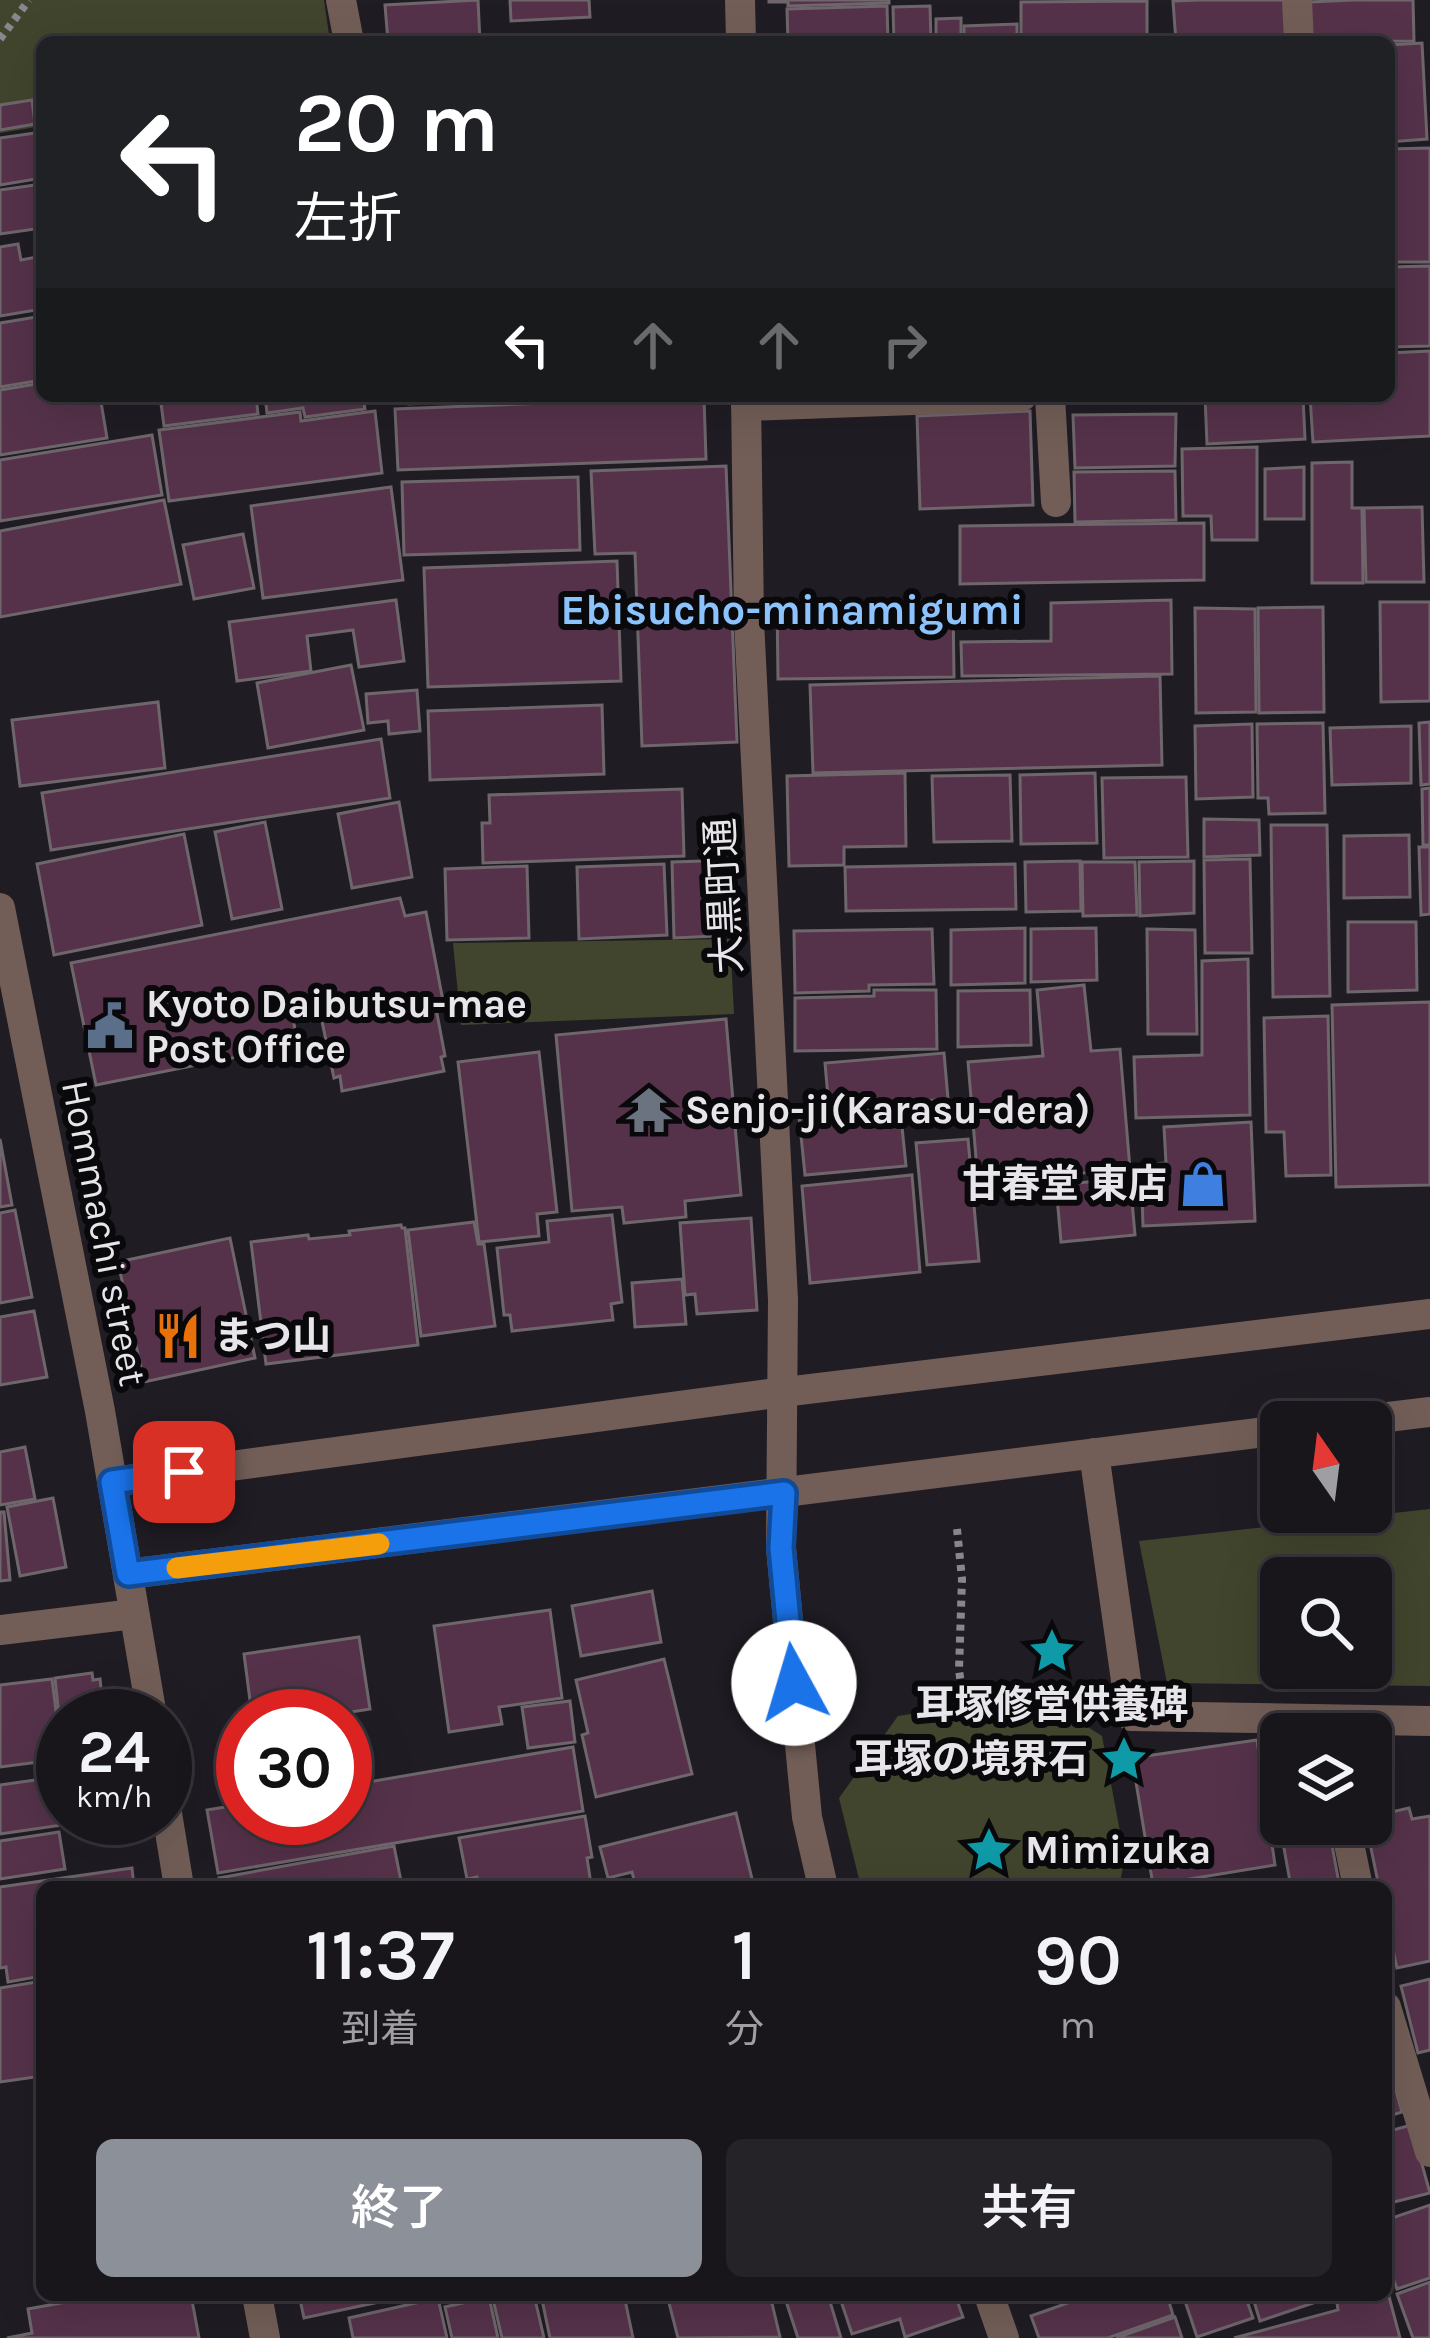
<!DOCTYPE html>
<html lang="ja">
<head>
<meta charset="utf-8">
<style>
	:root { --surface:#18151b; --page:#252228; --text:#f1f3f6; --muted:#9f9fa3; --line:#36343a; --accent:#8c9099 }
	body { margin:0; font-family:Karla,"Noto Sans JP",sans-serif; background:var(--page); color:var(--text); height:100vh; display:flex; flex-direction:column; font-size:45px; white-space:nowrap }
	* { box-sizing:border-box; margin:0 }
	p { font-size:39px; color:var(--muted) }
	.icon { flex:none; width:66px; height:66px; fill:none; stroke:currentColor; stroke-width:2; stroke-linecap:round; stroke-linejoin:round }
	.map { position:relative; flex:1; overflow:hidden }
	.details { position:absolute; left:36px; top:1881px; width:1356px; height:420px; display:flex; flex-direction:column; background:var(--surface); border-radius:18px; box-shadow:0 12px 48px #0002,0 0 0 3px var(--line) }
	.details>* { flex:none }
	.banner { position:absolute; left:36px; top:36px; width:1359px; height:366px; border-radius:18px; box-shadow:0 12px 48px #0002,0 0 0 3px var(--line); background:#202124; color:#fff; overflow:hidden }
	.needle { width:78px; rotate:346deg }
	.buttons { position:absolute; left:1260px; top:1401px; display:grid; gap:24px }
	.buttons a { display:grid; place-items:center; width:132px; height:132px; border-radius:18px; background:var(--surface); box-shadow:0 12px 48px #0002,0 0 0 3px var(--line); font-size:60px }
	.speed { position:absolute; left:36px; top:1689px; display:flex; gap:24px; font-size:60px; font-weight:700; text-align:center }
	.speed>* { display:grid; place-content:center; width:156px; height:156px; border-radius:50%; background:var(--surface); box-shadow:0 12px 48px #0002,0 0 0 3px var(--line); line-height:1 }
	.speed small { font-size:30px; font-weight:400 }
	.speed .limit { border:18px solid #d22; background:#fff; color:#111 }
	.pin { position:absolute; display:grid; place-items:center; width:102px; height:102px; color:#fff; margin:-51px; border-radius:24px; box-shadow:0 6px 18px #0006 }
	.me { position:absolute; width:132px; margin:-66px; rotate:354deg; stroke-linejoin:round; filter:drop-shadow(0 0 9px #0008) }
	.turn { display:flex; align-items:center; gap:42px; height:252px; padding:0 60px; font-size:54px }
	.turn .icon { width:156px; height:156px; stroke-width:2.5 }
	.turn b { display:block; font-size:84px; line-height:102px }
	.lanes { display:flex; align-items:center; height:114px; padding:0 60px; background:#0003; justify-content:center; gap:60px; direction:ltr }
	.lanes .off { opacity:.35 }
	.eta { display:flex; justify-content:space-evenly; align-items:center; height:204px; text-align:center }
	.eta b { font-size:72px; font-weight:600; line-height:84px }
	.primary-button { display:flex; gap:24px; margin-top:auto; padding:24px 60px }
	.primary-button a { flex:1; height:138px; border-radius:18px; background:var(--accent); color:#fff; font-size:48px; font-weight:600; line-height:138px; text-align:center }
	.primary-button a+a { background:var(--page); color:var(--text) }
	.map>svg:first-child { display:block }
</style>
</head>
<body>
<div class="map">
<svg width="1430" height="2338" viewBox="0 0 1430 2338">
	<rect width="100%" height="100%" fill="#201c24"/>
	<g fill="#41452d" fill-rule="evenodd">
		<polygon points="0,0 324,0 330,42 42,42 42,126 0,133"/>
		<polygon points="730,939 734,1014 461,1025 453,943"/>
		<path d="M 1430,1509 L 1430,1686 L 1167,1683 L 1139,1541 ZM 1281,1578 L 1371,1578 L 1371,1668 L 1281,1668 Z"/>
		<polygon points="1038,1695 1102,1736 1125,1858 1119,1887 861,1887 839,1798 898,1716"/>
	</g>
	<g fill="#55324a" stroke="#6f666c" stroke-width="3">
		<polygon points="478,0 480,42 388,42 385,5"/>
		<polygon points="510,0 589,0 590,17 511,21"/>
		<polygon points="769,0 889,0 889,3 788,6 788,2 769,2"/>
		<polygon points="1199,0 1287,0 1289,42 1176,42 1173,1"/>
		<polygon points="1353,0 1413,0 1414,41 1311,42 1309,2"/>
		<polygon points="1147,1 1147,42 1021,42 1021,2"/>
		<polygon points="887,6 888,42 788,42 787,9"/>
		<polygon points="930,6 931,42 894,42 893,7"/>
		<polygon points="961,18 961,42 936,42 936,19"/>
		<polygon points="1017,24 1017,42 964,42 964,26"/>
		<polygon points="1422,43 1427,139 1389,142 1389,45"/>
		<polygon points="32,100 35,124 0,130 0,105"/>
		<polygon points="42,132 42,178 0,185 0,138"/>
		<polygon points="1430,148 1430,262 1389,262 1389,149"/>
		<polygon points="42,184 42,228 0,234 0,190"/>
		<polygon points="18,244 21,260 42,256 42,309 0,316 0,247"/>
		<polygon points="1430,266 1430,346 1389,347 1389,267"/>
		<polygon points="42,316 42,380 0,387 0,323"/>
		<polygon points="1430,351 1430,436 1313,442 1310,396 1389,396 1389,353"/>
		<polygon points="42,383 42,396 100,396 107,438 0,455 0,390"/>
		<polygon points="160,396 256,396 258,414 164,426"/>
		<polygon points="265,396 363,396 365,409 305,417 303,408 267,413"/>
		<polygon points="409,396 522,396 522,398 409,404"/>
		<polygon points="1205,396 1303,396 1305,439 1207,444"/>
		<polygon points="704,397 706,459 398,470 395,409"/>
		<polygon points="375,411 382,473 169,501 159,430 300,412 301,421"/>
		<polygon points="1030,411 1033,505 920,509 917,416"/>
		<polygon points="1176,414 1175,466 1075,468 1073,415"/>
		<polygon points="152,435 162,495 0,521 0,460"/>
		<polygon points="1257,447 1257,540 1212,540 1211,516 1183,516 1182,449"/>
		<polygon points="1352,462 1352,508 1362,508 1363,583 1312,583 1312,463"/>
		<polygon points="726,466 737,742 642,746 635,553 595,554 591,471"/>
		<polygon points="1304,467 1304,519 1265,519 1265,469"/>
		<polygon points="1175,471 1176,520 1075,522 1074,472"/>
		<polygon points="578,477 580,550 404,555 402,482"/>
		<polygon points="391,487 403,580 263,598 251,506"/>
		<polygon points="164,500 181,584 0,617 0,531"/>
		<polygon points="1422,507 1424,582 1366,582 1364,508"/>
		<polygon points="1204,523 1204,580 960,584 960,526"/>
		<polygon points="243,534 254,588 194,599 183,545"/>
		<polygon points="617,561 621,681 428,687 424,568"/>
		<polygon points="396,600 404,661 359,667 353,630 307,636 311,671 237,681 229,622"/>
		<polygon points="1171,600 1172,674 962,676 961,642 1051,641 1051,603"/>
		<polygon points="953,601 954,677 778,679 777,602"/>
		<polygon points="1380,602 1430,602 1430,701 1381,702"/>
		<polygon points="1323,607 1324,712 1259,713 1258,608"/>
		<polygon points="1195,608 1255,609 1256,712 1196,713"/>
		<polygon points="351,665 364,730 268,748 257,683"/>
		<polygon points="1160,676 1162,765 813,773 810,685"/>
		<polygon points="417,690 420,731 389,734 388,721 368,723 366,694"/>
		<polygon points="158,702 165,768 20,786 12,720"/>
		<polygon points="602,705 604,774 430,780 428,711"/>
		<polygon points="1430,722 1430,784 1421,785 1419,723"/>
		<polygon points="1323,723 1325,813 1269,814 1268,798 1258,798 1257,724"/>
		<polygon points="1252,724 1253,797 1196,799 1195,726"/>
		<polygon points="1411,726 1411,783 1332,785 1330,728"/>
		<polygon points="381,739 390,798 51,850 42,793"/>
		<polygon points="905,773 906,846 844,847 844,865 789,866 787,776"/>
		<polygon points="1095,773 1097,843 1021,844 1020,775"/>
		<polygon points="1010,775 1012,841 934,842 932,776"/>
		<polygon points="1186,777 1188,857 1104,858 1102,778"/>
		<polygon points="1430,788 1430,845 1423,845 1422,789"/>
		<polygon points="682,789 684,856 483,863 482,823 490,823 489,795"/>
		<polygon points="399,802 412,877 352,888 338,814"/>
		<polygon points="1204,819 1259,820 1260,855 1204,857"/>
		<polygon points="265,822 282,909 232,919 215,832"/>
		<polygon points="1271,825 1327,825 1330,996 1273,997"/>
		<polygon points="184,834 202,925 54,955 37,864"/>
		<polygon points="1409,835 1410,897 1344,898 1344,836"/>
		<polygon points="1419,847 1430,847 1430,914 1421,915"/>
		<polygon points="1250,859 1252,953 1205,953 1204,860"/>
		<polygon points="736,860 738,935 674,938 672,862"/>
		<polygon points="1080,861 1081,911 1026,912 1025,862"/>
		<polygon points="1194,861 1194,913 1140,916 1139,862"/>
		<polygon points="1082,862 1135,862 1137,915 1083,916"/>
		<polygon points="664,864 667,935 579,939 577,867"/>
		<polygon points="1015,864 1016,909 846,911 845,867"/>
		<polygon points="527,866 529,938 447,940 445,869"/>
		<polygon points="400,898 405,916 426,912 443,1001 435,1003 445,1056 441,1057 444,1071 342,1091 340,1076 334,1078 317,998 290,1003 298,1045 96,1085 71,963"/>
		<polygon points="1348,922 1416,922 1417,990 1348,992"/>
		<polygon points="1025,928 1025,983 951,985 951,930"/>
		<polygon points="1096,928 1097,980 1031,982 1031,929"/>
		<polygon points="932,929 934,984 869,985 869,991 795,993 794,931"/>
		<polygon points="1147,929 1195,930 1197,1034 1148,1034"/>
		<polygon points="1248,959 1250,1115 1136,1118 1134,1057 1202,1055 1202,961"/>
		<polygon points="1084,985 1091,1051 1120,1049 1130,1169 978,1182 968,1062 1043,1056 1037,990"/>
		<polygon points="874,990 936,990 937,1049 795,1051 795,998 874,996"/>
		<polygon points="1030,990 1031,1045 958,1047 958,991"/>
		<polygon points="1430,1002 1430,1185 1336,1187 1332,1005"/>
		<polygon points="1328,1016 1331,1175 1286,1176 1284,1132 1266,1132 1264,1018"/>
		<polygon points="726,1019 741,1195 685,1201 686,1217 624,1223 622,1207 572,1211 556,1035"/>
		<polygon points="539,1052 557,1212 537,1214 539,1236 479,1242 458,1062"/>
		<polygon points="944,1053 948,1099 829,1109 825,1063"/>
		<polygon points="900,1107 906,1166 805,1175 799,1116"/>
		<polygon points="1251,1122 1255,1221 1143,1226 1141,1165 1166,1163 1164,1127"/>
		<polygon points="0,1139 12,1205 0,1207"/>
		<polygon points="968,1139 979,1261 927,1265 916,1143"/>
		<polygon points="912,1175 920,1272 810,1283 802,1186"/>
		<polygon points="1130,1178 1135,1235 1061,1242 1056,1185"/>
		<polygon points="15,1210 32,1297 0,1303 0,1213"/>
		<polygon points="612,1215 622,1302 611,1304 613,1320 512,1331 510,1315 504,1315 497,1248 549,1242 547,1221"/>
		<polygon points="751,1218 757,1310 697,1314 695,1294 685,1295 680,1223"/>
		<polygon points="474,1222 478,1244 484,1244 495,1326 421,1336 408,1230"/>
		<polygon points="401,1225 402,1228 405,1228 418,1345 266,1364 251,1242 308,1235 309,1239 350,1235 349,1231"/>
		<polygon points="230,1238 255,1358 144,1382 118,1262"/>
		<polygon points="682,1279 686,1324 635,1327 632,1283"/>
		<polygon points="34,1311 47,1377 0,1385 0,1317"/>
		<polygon points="25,1447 35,1499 0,1505 0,1452"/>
		<polygon points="53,1498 66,1567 20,1576 7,1507"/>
		<polygon points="0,1512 4,1512 10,1580 0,1581"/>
		<polygon points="652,1591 661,1642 581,1656 572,1606"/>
		<polygon points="550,1610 562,1698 499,1707 502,1724 449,1732 434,1626"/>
		<polygon points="359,1637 370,1709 326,1716 252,1716 244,1654"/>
		<polygon points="664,1659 692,1774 596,1797 582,1735 588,1733 576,1680"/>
		<polygon points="92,1673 93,1680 100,1679 104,1716 63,1716 63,1755 55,1678"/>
		<polygon points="52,1679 62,1759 0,1767 0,1685"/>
		<polygon points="570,1701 575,1742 528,1748 522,1707"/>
		<polygon points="1257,1740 1275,1865 1153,1885 1132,1758"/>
		<polygon points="1281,1741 1281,1824 1328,1824 1339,1883 1317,1887 1291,1887 1265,1743"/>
		<polygon points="573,1747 583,1811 218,1873 207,1810 243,1804 243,1818 345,1818 345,1786"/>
		<polygon points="63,1776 63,1818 110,1818 0,1834 0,1785"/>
		<polygon points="1385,1803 1387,1813 1409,1808 1412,1819 1430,1816 1430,1961 1397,1968 1386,1918 1386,1887 1379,1887 1366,1824 1371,1824 1371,1806"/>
		<polygon points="736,1813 753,1883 739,1887 636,1887 632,1872 608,1878 600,1847"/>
		<polygon points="585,1816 592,1857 587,1858 591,1884 571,1887 479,1887 477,1877 467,1879 459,1838"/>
		<polygon points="59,1832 65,1869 0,1879 0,1841"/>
		<polygon points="394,1846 402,1886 221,1887 219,1878"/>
		<polygon points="132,1868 134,1887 42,1887 42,1976 8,1982 6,1967 0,1968 0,1887"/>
		<polygon points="1430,1979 1430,2050 1418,2053 1401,1986"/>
		<polygon points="42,1981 42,2076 0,2082 0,1988"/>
		<polygon points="1386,2053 1402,2112 1386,2117"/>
		<polygon points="1411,2125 1430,2193 1386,2204 1386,2132"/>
		<polygon points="1430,2205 1430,2278 1397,2289 1386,2260 1386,2220"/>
		<polygon points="1430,2282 1430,2338 1413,2338 1397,2294"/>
		<polygon points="1387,2289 1400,2338 1234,2338 1338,2310 1337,2303 1366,2295 1386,2295"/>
		<polygon points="104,2295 191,2295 199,2338 7,2338 32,2333 28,2309"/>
		<polygon points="299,2295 412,2295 304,2318"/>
		<polygon points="492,2295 534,2295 544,2338 502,2338"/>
		<polygon points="541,2295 624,2295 633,2338 550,2338"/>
		<polygon points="667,2295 770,2295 780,2337 678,2338"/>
		<polygon points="784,2295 828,2295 841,2338 798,2338"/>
		<polygon points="839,2295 955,2295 963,2317 905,2337 900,2319 852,2334"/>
		<polygon points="1090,2295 1133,2295 1134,2300 1146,2295 1167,2295 1173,2315 1108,2338 1039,2338 1031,2316"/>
		<polygon points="1183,2295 1245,2295 1253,2318 1197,2337"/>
		<polygon points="1252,2295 1317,2295 1319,2301 1260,2321"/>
		<polygon points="489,2297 498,2338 452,2338 445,2307"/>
		<polygon points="438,2298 447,2338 353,2338 349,2318"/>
		<polygon points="1175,2317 1182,2338 1116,2338"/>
	</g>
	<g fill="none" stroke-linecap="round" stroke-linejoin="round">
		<g stroke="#8a868d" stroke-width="8" stroke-dasharray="6 6" stroke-linecap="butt">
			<polyline points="0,39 29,0"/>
			<polyline points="957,1529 962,1579 959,1670 963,1698"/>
		</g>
		<g stroke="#725e57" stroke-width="30">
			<polyline points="341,0 349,42"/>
			<polyline points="740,0 741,42"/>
			<polyline points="1297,0 1299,42"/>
			<polyline points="746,396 749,621 783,1300 781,1548 807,1817 823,1887"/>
			<polyline points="1050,396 1056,502"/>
			<polyline points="746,406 1022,396"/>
			<polyline points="0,908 100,1411 152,1716"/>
			<polyline points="1347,1422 1430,1412"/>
			<polyline points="1094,1453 1131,1716 1430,1721"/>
			<polyline points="112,1482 784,1392 1430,1314"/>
			<polyline points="128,1574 1281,1430"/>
			<polyline points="0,1630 134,1614"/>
			<polyline points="165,1801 179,1887"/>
			<polyline points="1345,1824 1358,1887"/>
			<polyline points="1386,2007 1430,2152"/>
			<polyline points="257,2295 265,2338"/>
			<polyline points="989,2295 1004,2338"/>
		</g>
	</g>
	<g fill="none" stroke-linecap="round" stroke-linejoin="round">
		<defs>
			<polyline id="route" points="184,1472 112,1482 128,1574 784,1493 781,1548 794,1683"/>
		</defs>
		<use href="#route" stroke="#114b97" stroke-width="30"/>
		<use href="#route" stroke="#1a73e8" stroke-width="21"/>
		<polyline stroke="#f59e0b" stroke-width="21" points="177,1568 379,1544"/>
	</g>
	<defs>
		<symbol id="civic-bare" viewBox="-9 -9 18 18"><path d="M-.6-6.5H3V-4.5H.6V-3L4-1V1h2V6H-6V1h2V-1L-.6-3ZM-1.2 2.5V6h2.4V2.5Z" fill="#5c6f8a" stroke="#09080b" stroke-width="2.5" paint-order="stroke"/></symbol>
		<symbol id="temple-bare" viewBox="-9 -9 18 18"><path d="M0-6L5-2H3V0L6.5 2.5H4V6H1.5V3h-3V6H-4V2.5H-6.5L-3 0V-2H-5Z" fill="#6b7280" stroke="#09080b" stroke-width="2.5" paint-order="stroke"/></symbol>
		<symbol id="shop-bare" viewBox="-9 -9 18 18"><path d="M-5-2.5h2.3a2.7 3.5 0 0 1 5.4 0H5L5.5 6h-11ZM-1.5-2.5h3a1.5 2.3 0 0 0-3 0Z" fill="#3f7fe0" stroke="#09080b" stroke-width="2.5" paint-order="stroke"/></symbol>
		<symbol id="restaurant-bare" viewBox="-9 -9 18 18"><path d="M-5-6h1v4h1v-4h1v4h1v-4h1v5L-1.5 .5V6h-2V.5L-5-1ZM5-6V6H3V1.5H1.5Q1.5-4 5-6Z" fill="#e8710a" stroke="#09080b" stroke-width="2.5" paint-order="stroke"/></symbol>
		<symbol id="sight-bare" viewBox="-9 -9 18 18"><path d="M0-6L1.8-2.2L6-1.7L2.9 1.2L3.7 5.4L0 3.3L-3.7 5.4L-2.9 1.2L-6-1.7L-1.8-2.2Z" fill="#0f9aa8" stroke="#09080b" stroke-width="2.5" paint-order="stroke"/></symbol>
	</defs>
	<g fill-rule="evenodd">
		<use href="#civic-bare" x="77" y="993" width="66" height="66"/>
		<use href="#temple-bare" x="616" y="1077" width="66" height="66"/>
		<use href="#shop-bare" x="1170" y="1151" width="66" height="66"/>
		<use href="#restaurant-bare" x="145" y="1303" width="66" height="66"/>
		<use href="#sight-bare" x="1019" y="1618" width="66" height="66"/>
		<use href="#sight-bare" x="1091" y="1726" width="66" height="66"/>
		<use href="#sight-bare" x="956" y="1817" width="66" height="66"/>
	</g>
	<g text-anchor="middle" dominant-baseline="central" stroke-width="12" stroke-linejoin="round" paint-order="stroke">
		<g font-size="39" fill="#e8e5ea" stroke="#09080b">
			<text transform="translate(724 896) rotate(-93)">大黒町通</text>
			<text transform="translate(104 1233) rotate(79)">Hommachi street</text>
		</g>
		<g font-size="39" font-weight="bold" fill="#e8e5ea" stroke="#09080b" text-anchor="start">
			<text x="146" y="1004">Kyoto Daibutsu-mae<tspan x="146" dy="45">Post Office</tspan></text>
			<text x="685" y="1110">Senjo-ji(Karasu-dera)</text>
			<text x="1167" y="1184" text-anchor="end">甘春堂 東店</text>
			<text x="214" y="1336">まつ山</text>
			<text x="1052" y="1705" text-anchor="middle">耳塚修営供養碑</text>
			<text x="1088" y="1759" text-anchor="end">耳塚の境界石</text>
			<text x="1025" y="1850">Mimizuka</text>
		</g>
		<g font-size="42" font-weight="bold" fill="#8cc3fc" stroke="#09080b">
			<text x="792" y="610">Ebisucho-minamigumi</text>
		</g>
	</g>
</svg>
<div class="buttons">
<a><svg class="needle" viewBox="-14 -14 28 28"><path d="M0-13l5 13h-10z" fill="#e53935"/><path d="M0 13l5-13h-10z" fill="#9f9fa3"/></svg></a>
<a><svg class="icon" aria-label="search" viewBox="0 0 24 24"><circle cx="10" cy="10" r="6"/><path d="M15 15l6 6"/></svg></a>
<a><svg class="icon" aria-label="layers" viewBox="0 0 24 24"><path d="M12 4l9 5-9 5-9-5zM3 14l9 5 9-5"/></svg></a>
</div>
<div class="speed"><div>24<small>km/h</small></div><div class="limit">30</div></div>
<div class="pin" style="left:184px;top:1472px;background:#d93025"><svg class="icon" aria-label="arrive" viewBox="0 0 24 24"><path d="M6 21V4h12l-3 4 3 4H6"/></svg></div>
<svg class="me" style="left:794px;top:1683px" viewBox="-20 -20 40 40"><circle r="19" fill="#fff"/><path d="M0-13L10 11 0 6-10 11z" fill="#1a73e8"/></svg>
<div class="banner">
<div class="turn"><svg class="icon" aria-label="left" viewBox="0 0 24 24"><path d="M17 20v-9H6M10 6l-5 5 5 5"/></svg><div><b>20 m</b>左折</div></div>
<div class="lanes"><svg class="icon" aria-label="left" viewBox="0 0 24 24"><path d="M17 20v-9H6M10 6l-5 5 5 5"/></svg><svg class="icon off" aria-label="ahead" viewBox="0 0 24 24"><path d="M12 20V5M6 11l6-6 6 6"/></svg><svg class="icon off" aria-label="ahead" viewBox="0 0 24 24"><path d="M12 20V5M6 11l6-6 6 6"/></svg><svg class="icon off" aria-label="right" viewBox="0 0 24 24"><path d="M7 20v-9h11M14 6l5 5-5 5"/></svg></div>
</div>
<section class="details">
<div class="eta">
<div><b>11:37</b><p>到着</p></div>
<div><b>1</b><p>分</p></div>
<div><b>90</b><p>m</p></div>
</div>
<div class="primary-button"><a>終了</a><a>共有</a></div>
</section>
</div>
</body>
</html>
